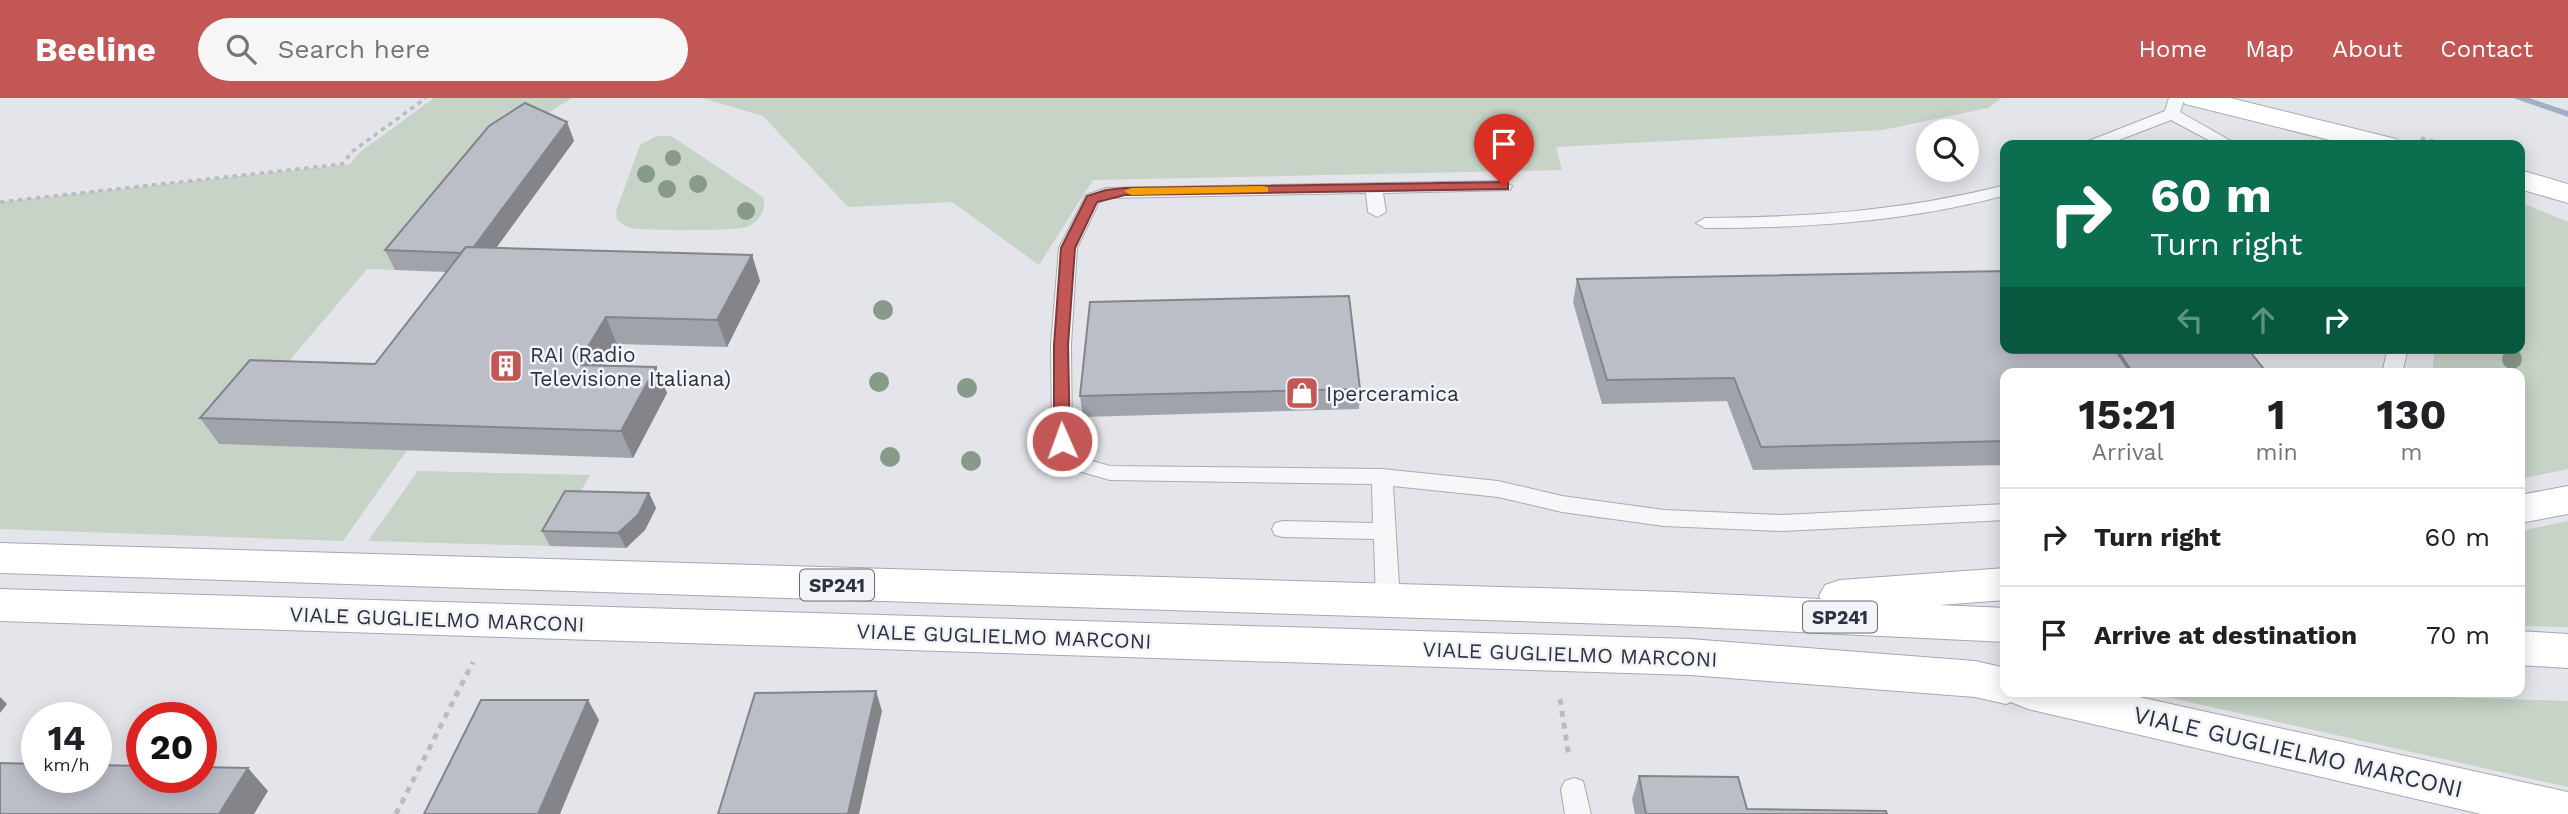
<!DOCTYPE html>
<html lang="en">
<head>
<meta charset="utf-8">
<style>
	:root { --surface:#fff; --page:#f6f6f6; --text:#202124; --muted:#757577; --line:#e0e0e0; --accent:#c35755 }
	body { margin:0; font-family:"Work Sans",sans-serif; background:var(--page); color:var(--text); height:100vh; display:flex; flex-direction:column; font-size:26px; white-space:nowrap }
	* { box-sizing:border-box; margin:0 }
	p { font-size:23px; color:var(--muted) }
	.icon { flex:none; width:38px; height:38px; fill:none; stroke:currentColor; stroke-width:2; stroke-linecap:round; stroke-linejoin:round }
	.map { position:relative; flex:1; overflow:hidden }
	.side { position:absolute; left:2000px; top:270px; width:525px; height:329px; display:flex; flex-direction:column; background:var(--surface); border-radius:14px; box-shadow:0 4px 18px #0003 }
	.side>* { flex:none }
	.hud { position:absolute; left:2000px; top:42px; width:525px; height:214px; border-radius:14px; box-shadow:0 4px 18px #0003; background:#0b6e4f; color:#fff; overflow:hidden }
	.fabs { position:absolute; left:1916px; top:21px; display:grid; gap:14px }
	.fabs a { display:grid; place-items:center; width:63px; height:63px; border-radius:50%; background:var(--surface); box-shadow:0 4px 18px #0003; font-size:35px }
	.speed { position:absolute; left:21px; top:604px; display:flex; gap:14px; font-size:35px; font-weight:700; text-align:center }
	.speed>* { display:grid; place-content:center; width:91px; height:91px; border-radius:50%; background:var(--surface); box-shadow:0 4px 18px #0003; line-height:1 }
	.speed small { font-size:18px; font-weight:400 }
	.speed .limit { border:10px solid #d22; background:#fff; color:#111 }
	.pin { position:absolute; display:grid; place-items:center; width:60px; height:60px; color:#fff; margin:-72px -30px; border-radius:50% 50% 50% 0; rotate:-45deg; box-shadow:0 0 7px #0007 }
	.pin .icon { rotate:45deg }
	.me { position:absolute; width:77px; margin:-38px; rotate:358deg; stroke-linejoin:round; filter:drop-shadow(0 0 5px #0008) }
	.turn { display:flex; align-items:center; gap:24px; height:147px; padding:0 35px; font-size:32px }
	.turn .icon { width:91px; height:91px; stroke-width:2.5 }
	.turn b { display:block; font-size:49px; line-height:60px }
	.lanes { display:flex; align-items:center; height:66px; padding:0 35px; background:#0003; justify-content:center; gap:35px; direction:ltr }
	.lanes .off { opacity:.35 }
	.eta { display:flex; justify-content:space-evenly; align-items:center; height:119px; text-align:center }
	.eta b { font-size:42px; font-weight:700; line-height:49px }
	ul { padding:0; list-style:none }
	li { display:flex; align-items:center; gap:21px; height:98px; padding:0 35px; border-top:2px solid var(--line) }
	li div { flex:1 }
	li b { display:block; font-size:26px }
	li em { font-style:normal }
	header { display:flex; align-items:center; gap:42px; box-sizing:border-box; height:98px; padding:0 35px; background:var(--accent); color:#fff }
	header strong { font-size:33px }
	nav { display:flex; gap:38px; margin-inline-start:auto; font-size:24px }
	.search { width:490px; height:63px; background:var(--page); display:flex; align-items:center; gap:18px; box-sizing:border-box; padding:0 24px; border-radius:38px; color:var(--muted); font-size:26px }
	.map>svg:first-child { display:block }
</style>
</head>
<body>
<header>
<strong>Beeline</strong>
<div class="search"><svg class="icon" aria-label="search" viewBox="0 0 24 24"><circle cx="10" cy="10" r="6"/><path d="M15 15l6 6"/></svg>Search here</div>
<nav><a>Home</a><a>Map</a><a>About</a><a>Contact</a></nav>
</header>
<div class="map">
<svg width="2568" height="716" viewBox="0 0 2568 716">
	<rect width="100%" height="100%" fill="#e4e5ea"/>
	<g fill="#c7d3c6">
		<polygon points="434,0 572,0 497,47 395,172 367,171 219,346 407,352 343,443 0,431 0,104 350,66 360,54"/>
		<polygon points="702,0 2002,0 1988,10 1883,32 1556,49 1562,72 1093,82 1039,167 952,104 848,109 763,18"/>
		<path d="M 657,38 L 671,38 L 763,99 C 767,111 759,124 747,129 C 737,133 642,133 631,130 C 625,129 622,125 617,121 L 616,113 L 640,47 Z"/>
		<polygon points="2520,104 2568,124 2568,371 2520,381 2520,275 2432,275 2435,250 2520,250"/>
		<polygon points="418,373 590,377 550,448 368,443"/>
		<polygon points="2568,423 2568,529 2520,528 2520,433"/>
		<polygon points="2140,593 2264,593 2568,603 2568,689"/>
	</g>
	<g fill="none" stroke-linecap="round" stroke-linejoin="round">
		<polygon fill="#a2aec7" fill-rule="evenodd" points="2513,0 2529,0 2568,13 2568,19"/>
		<defs>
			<g id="lane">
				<polygon points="2169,0 2185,0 2180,14 2238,47 2218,47 2171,22 2106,47 2084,47 2086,44 2165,13"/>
				<polygon points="1504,83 1512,88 1510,92 1383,95 1386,114 1377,119 1368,114 1366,95 1109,100 1099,104 1077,150 1071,247 1072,343 1082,360 1110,368 1382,371 1498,383 1562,398 1664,412 1782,417 2006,406 2006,422 1782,433 1664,428 1562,414 1498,399 1393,388 1400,504 1396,510 1388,513 1380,510 1376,504 1374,441 1283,439 1275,437 1272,431 1275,425 1283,423 1373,425 1372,386 1110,382 1068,370 1052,343 1051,247 1059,150 1086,97 1106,90"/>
				<path d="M 2006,87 L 2006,97 C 1907,124 1807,130 1705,130 L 1696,125 L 1705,120 C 1811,119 1902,113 2006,87 Z"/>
				<polygon points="2388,250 2408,250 2402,275 2382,275"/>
				<polygon points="1574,680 1583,683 1591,716 1565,716 1561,691 1565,683"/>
			</g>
			<g id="secondary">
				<polygon points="2181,0 2230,0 2396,41 2400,47 2350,47 2185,6"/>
				<polygon points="2520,72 2568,86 2568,105 2520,91"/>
			</g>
			<g id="primary">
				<polygon points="2568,388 2568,416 2520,425 2520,397"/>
				<polygon points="0,445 1674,494 1821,501 1819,498 1825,487 1840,482 2006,470 2006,502 1939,507 2006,510 2006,544 1674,528 0,475"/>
				<polygon points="0,491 1690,541 1975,563 2006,570 2006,593 2112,593 2568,694 2568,716 2481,716 2028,611 2011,604 2006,606 1975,599 1690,577 0,523"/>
				<polygon points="2520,533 2568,536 2568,570 2520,567"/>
			</g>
		</defs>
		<use href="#lane" stroke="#a9abb4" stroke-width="2"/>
		<use href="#secondary" stroke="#a9abb4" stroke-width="2"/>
		<use href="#primary" stroke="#a4a8b5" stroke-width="2"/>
		<g stroke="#babcc2" stroke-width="3.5" stroke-dasharray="4.5 4.5" stroke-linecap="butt">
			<polyline points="2421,40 2448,47"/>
			<polyline points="0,104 342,66 353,53 426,0"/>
		</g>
		<g stroke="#babcc2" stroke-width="5" stroke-dasharray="6 6" stroke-linecap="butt">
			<polyline points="1560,601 1569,659"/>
			<polyline points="396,716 473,564"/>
		</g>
		<use href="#lane" fill="#f6f7f9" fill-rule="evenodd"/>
		<use href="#secondary" fill="#fff" fill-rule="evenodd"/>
		<use href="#primary" fill="#fff" fill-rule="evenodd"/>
	</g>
	<g fill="#889a8a">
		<circle cx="673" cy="60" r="8"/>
		<circle cx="646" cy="76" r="9"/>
		<circle cx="698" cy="86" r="9"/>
		<circle cx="667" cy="91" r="9"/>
		<circle cx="746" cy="113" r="9"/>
		<circle cx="883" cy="212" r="10"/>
		<circle cx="2512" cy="261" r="10"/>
		<circle cx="879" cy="284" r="10"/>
		<circle cx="967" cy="290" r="10"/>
		<circle cx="890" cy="359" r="10"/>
		<circle cx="971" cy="363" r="10"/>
	</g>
	<g fill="#a1a3ab">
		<polygon points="567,24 574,43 496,150 752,157 760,183 727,249 617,246 604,267 656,269 667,295 633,360 219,346 200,320 375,266 447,174 395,172 385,152"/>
		<polygon points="1577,181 2006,250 2247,250 2267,275 2006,275 2006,367 1753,372 1727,303 1602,306 1573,204"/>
		<polygon points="1360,291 1359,311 1083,319 1080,298"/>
		<polygon points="649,395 656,410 645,432 626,450 550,448 542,433"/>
		<polygon points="1639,678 1747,711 1887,716 1635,716 1632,701"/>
	</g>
	<g fill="#83858b">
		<polygon points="567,24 574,43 478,175 469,155"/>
		<polygon points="752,157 760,183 727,249 717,222"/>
		<polygon points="606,219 617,246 589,293 577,267"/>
		<polygon points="656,269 667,295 633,360 621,333"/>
		<polygon points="649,395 656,410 645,432 626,450 618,435"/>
		<polygon points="876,593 882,613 859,716 848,716"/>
		<polygon points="0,599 7,606 0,615"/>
		<polygon points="588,602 599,622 560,716 538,716"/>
		<polygon points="248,670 268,693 254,716 219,716"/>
	</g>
	<g fill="#bbbec7" stroke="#83858b" stroke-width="2">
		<polygon points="525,5 567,24 473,150 466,149 461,155 385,152 489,28"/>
		<polygon points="466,149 752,157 717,222 606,219 577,267 656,269 621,333 200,320 250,262 375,266"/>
		<polygon points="2006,173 2006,250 2114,250 2131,275 2006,275 2006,343 1761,349 1734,280 1607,282 1577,181"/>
		<polygon points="1349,198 1360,291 1080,298 1090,204"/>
		<polygon points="2116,250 2247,250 2267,275 2133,275"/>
		<polygon points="565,393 649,395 638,417 618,435 542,433"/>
		<polygon points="876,593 848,716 718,716 755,595"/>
		<polygon points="481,602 588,602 538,716 424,716"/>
		<polygon points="0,665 37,666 37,679 96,679 96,667 142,668 142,679 201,679 201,669 248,670 219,716 0,716"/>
		<polygon points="1639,678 1738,679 1747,711 1886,713 1887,716 1646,716"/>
	</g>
	<polygon fill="#c35755" stroke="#7f3937" stroke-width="2" points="1504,84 1508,85 1508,91 1125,97 1097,104 1075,150 1068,247 1070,343 1062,348 1054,343 1054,247 1061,150 1087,98 1106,92 1125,90"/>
	<polygon fill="#f59e0b" points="1263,88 1268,89 1268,94 1131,97 1124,93 1131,90"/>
	<defs>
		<symbol id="building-square" viewBox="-11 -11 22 22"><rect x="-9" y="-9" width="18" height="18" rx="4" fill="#c35755" stroke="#f3f4f8"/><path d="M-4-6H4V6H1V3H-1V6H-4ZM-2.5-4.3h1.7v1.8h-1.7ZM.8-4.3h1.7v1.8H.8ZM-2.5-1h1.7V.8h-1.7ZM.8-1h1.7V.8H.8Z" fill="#fff"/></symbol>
		<symbol id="shop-square" viewBox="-11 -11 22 22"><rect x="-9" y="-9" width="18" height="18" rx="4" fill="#c35755" stroke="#f3f4f8"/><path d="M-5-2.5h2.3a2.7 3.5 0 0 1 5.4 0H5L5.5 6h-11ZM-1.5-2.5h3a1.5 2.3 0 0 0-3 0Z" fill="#fff"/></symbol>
	</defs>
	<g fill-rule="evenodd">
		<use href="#building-square" x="487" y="249" width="38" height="38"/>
		<use href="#shop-square" x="1283" y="276" width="38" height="38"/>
	</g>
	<g text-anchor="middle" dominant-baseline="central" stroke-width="5" stroke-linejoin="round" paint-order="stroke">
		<g fill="#f3f4f8" stroke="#686c78" stroke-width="2">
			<rect x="800" y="471.5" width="74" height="31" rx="5"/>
			<rect x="1803" y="503.5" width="74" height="31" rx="5"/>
		</g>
		<g font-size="19" font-weight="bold" fill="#2d3141">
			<text x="837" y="487">SP241</text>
			<text x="1840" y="519">SP241</text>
		</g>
		<g font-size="21" fill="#2d3141" stroke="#f3f4f8" text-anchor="start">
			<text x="530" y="256">RAI (Radio<tspan x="530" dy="24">Televisione Italiana)</tspan></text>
			<text x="1326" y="295">Iperceramica</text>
		</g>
		<g font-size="21" fill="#2d3141" stroke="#f3f4f8">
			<text transform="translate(437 521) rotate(2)">VIALE GUGLIELMO MARCONI</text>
			<text transform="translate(1004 538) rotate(2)">VIALE GUGLIELMO MARCONI</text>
			<text transform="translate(1570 556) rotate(2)">VIALE GUGLIELMO MARCONI</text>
		</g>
		<g font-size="24" fill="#2d3141" stroke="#f3f4f8">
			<text transform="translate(2298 654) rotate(13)">VIALE GUGLIELMO MARCONI</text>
		</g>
	</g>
</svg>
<div class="fabs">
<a><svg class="icon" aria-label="search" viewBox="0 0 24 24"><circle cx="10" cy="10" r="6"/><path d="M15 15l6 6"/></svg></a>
</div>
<div class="speed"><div>14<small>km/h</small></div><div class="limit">20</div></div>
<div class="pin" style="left:1504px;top:88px;background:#d93025"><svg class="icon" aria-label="arrive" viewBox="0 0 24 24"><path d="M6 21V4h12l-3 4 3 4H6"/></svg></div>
<svg class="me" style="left:1062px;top:343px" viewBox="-20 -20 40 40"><circle r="17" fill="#c35755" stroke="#fff" stroke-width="3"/><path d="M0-11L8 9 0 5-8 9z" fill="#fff"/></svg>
<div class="hud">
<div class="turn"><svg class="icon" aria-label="right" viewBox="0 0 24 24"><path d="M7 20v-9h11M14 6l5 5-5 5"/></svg><div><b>60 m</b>Turn right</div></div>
<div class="lanes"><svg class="icon off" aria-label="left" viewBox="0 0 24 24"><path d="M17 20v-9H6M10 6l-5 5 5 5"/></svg><svg class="icon off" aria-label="ahead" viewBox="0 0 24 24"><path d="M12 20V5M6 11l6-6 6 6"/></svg><svg class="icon" aria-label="right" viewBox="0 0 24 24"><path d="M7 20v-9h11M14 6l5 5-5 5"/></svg></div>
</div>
<section class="side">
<div class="eta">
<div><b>15:21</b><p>Arrival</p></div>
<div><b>1</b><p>min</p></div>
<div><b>130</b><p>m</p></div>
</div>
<ul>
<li><svg class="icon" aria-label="right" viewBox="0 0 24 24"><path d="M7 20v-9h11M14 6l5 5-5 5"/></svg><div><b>Turn right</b></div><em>60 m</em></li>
<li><svg class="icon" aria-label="arrive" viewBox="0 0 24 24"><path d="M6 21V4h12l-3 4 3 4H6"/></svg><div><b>Arrive at destination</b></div><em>70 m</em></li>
</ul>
</section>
</div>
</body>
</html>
